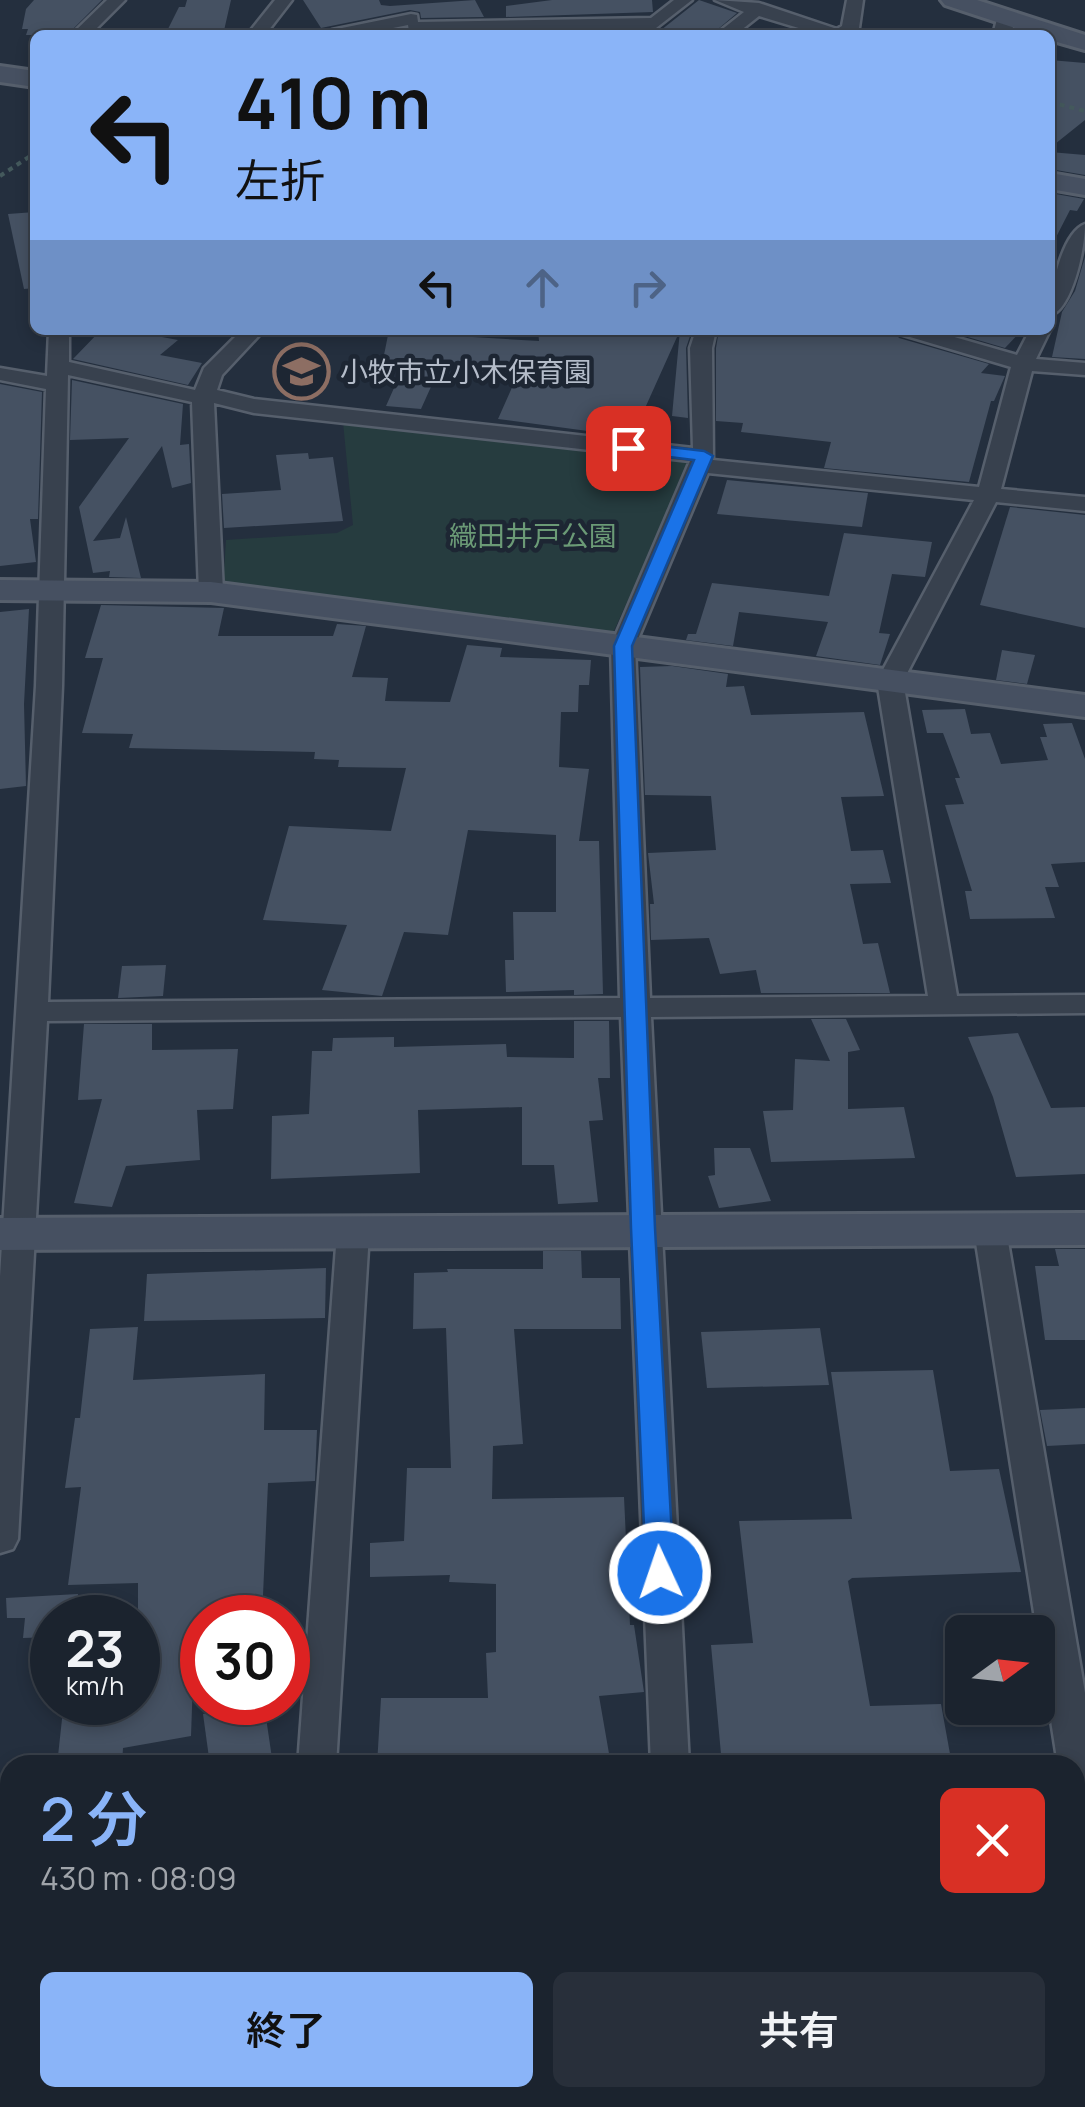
<!DOCTYPE html>
<html lang="ja">
<head>
<meta charset="utf-8">
<style>
	:root { --surface:#1b232e; --page:#282f3a; --text:#f1f3f6; --muted:#a0a4aa; --line:#39404a; --accent:#8ab4f8 }
	body { margin:0; font-family:Manrope,"Noto Sans JP",sans-serif; background:var(--page); color:var(--text); height:100vh; display:flex; flex-direction:column; font-size:38px; white-space:nowrap }
	* { box-sizing:border-box; margin:0 }
	p { font-size:32px; color:var(--muted) }
	.icon { flex:none; width:55px; height:55px; fill:none; stroke:currentColor; stroke-width:2; stroke-linecap:round; stroke-linejoin:round }
	.map { position:relative; flex:1; overflow:hidden }
	.panel { position:absolute; left:0px; top:1755px; width:1085px; height:352px; display:flex; flex-direction:column; background:var(--surface); border-radius:30px 30px 0 0; box-shadow:0 5px 15px #0003,0 0 0 2px var(--line) }
	.panel>* { flex:none }
	.hud { position:absolute; left:30px; top:30px; width:1025px; height:305px; border-radius:15px; box-shadow:0 5px 15px #0003,0 0 0 2px var(--line); background:#8ab4f8; color:#111; overflow:hidden }
	.needle { width:65px; rotate:75deg }
	.tools { position:absolute; left:945px; top:1615px; display:grid; gap:20px }
	.tools a { display:grid; place-items:center; width:110px; height:110px; border-radius:15px; background:var(--surface); box-shadow:0 5px 15px #0003,0 0 0 2px var(--line); font-size:50px }
	.speed { position:absolute; left:30px; top:1595px; display:flex; gap:20px; font-size:50px; font-weight:700; text-align:center }
	.speed>* { display:grid; place-content:center; width:130px; height:130px; border-radius:50%; background:var(--surface); box-shadow:0 5px 15px #0003,0 0 0 2px var(--line); line-height:1 }
	.speed small { font-size:25px; font-weight:400 }
	.speed .limit { border:15px solid #d22; background:#fff; color:#111 }
	.pin { position:absolute; display:grid; place-items:center; width:85px; height:85px; color:#fff; margin:-42px; border-radius:20px; box-shadow:0 5px 15px #0006 }
	.me { position:absolute; width:110px; margin:-55px; rotate:357deg; stroke-linejoin:round; filter:drop-shadow(0 0 8px #0008) }
	.turn { display:flex; align-items:center; gap:35px; height:210px; padding:0 40px; font-size:45px }
	.turn .icon { width:130px; height:130px; stroke-width:2.5 }
	.turn b { display:block; font-size:70px; line-height:85px }
	.lanes { display:flex; align-items:center; height:95px; padding:0 40px; background:#0003; justify-content:center; gap:50px; direction:ltr }
	.lanes .off { opacity:.35 }
	.round { display:grid; place-items:center; flex:none; width:105px; height:105px; border-radius:15px; background:var(--page) }
	.summary { display:flex; align-items:center; justify-content:space-between; height:170px; padding:0 40px }
	h1 { font-size:60px; font-weight:600; line-height:75px; color:var(--accent) }
	.cta { display:flex; gap:20px; margin-top:auto; padding:20px 40px }
	.cta a { flex:1; height:115px; border-radius:15px; background:var(--accent); color:#111; font-size:40px; font-weight:600; line-height:115px; text-align:center }
	.cta a+a { background:var(--page); color:var(--text) }
	.map>svg:first-child { display:block }
</style>
</head>
<body>
<div class="map">
<svg width="1085" height="2107" viewBox="0 0 1085 2107">
	<rect width="100%" height="100%" fill="#242f3e"/>
	<polygon fill="#263c3f" points="343,422 692,461 611,637 223,588 226,540 337,533 353,525"/>
	<g fill="#455162">
		<polygon points="34,0 102,0 67,35 26,35 28,29 22,29 26,9"/>
		<polygon points="187,0 231,0 223,35 165,35 179,7 185,7"/>
		<polygon points="303,0 379,0 381,5 390,6 475,0 484,17 421,18 420,12 410,10 321,28"/>
		<polygon points="552,0 652,0 653,12 506,17 506,6"/>
		<polygon points="699,0 737,13 711,35 610,35 656,34"/>
		<polygon points="1050,60 1085,63 1085,120 1050,148"/>
		<polygon points="1050,152 1085,155 1085,175 1050,169"/>
		<polygon points="1050,193 1084,199 1077,211 1070,210 1050,249"/>
		<polygon points="35,212 35,288 24,289 8,214"/>
		<polygon points="1085,257 1085,359 1052,357 1062,312 1075,291"/>
		<polygon points="101,330 125,330 178,340 160,355 202,363 188,385 73,359"/>
		<polygon points="389,330 458,330 456,336 539,341 538,330 677,337 632,437 498,419 518,374 439,369 421,409 386,406 402,370 381,370"/>
		<polygon points="680,330 692,330 686,348 688,418 672,416"/>
		<polygon points="719,330 809,334 812,330 893,330 899,338 989,364 981,373 1005,376 994,401 991,401 969,482 824,468 831,442 741,432 743,423 716,421 716,348"/>
		<polygon points="944,330 1022,330 1005,348"/>
		<polygon points="72,380 183,404 180,445 189,444 191,483 172,488 162,446 93,541 120,538 126,517 141,578 109,577 110,571 93,573 79,507 129,438 70,440"/>
		<polygon points="0,384 42,392 38,519 30,519 36,562 0,566"/>
		<polygon points="308,453 309,459 333,457 343,521 224,528 222,494 281,490 276,455"/>
		<polygon points="727,480 868,493 862,527 717,514"/>
		<polygon points="1010,507 1085,515 1085,628 980,605"/>
		<polygon points="844,533 932,542 925,577 892,574 879,633 890,634 880,665 816,656 828,622 739,612 733,646 686,640 688,634 696,634 712,583 829,596"/>
		<polygon points="101,605 224,608 218,636 333,636 337,624 366,626 352,677 388,678 385,701 450,702 467,645 502,648 500,657 591,660 589,685 579,685 578,712 561,712 559,767 589,769 579,841 599,841 603,994 574,995 574,990 506,992 505,960 514,960 513,912 556,912 556,835 468,830 448,935 404,932 382,996 322,990 347,925 263,920 289,826 391,831 406,768 338,767 339,760 314,759 315,752 129,748 133,734 82,733 103,658 85,658"/>
		<polygon points="29,609 24,704 26,786 0,789 0,612"/>
		<polygon points="1002,650 1035,655 1027,684 996,680"/>
		<polygon points="672,666 728,674 726,687 744,686 751,715 864,712 884,796 841,797 851,851 883,850 891,883 850,884 863,944 878,943 890,993 761,993 756,970 720,974 709,938 651,940 650,904 654,904 648,853 716,850 711,796 645,795 640,667"/>
		<polygon points="965,709 971,734 990,733 1001,764 1048,760 1040,737 1047,737 1043,724 1072,723 1085,759 1085,862 1051,864 1059,887 1045,887 1055,918 970,919 965,891 972,891 945,805 964,804 955,778 960,778 943,733 927,733 922,710"/>
		<polygon points="166,965 163,996 118,998 122,966"/>
		<polygon points="811,1019 846,1019 860,1050 848,1052 848,1109 904,1107 915,1158 771,1162 763,1111 793,1110 795,1059 830,1061"/>
		<polygon points="574,1021 609,1021 610,1078 598,1078 603,1120 589,1121 598,1202 558,1204 554,1165 522,1165 522,1107 418,1110 420,1173 271,1179 272,1116 309,1114 312,1051 332,1051 333,1038 394,1037 394,1047 506,1044 507,1057 574,1058"/>
		<polygon points="84,1024 152,1024 152,1050 238,1049 233,1109 197,1110 200,1160 126,1166 112,1207 74,1203 102,1099 78,1100"/>
		<polygon points="1018,1033 1051,1108 1085,1107 1085,1174 1016,1177 993,1097 968,1037"/>
		<polygon points="714,1148 750,1148 771,1201 719,1208 708,1176 715,1175"/>
		<polygon points="1055,1249 1085,1249 1085,1340 1045,1340 1035,1266 1059,1266"/>
		<polygon points="543,1251 581,1251 582,1278 620,1278 621,1329 514,1329 523,1444 493,1446 492,1499 624,1497 630,1625 634,1625 644,1692 599,1696 611,1765 377,1765 381,1698 488,1698 486,1653 496,1652 496,1584 449,1582 450,1575 370,1577 370,1543 404,1541 407,1468 451,1468 446,1328 413,1329 414,1273 448,1272 447,1269 543,1269"/>
		<polygon points="326,1268 325,1318 144,1321 147,1274"/>
		<polygon points="138,1327 133,1380 265,1374 264,1430 317,1430 315,1481 268,1483 262,1618 202,1618 202,1651 194,1651 191,1736 123,1748 122,1765 57,1765 63,1710 138,1708 138,1583 68,1585 81,1487 65,1488 75,1418 80,1418 90,1329"/>
		<polygon points="820,1328 829,1385 707,1388 701,1332"/>
		<polygon points="933,1370 950,1471 999,1469 1021,1572 852,1578 848,1581 870,1706 941,1704 952,1765 722,1765 711,1645 753,1643 739,1521 852,1519 831,1372"/>
		<polygon points="1085,1408 1085,1444 1047,1446 1040,1410"/>
		<polygon points="78,1594 76,1618 52,1618 52,1637 23,1638 25,1618 7,1618 6,1598"/>
		<polygon points="264,1704 273,1765 210,1765 203,1714"/>
	</g>
	<g fill="none" stroke-linecap="round" stroke-linejoin="round">
		<defs>
			<g id="street">
				<polygon points="107,0 125,0 90,35 71,35"/>
				<polygon points="275,0 292,0 265,35 247,35"/>
				<polygon points="674,0 692,0 656,28 599,32 415,32 409,31 408,25 358,35 323,35 332,30 411,14 417,15 418,22 651,18"/>
				<polygon points="715,0 759,3 837,29 842,26 847,0 863,0 859,28 851,35 822,35 759,16 735,35 715,35 744,12"/>
				<polygon points="1006,14 1015,19 1011,35 993,35 997,19"/>
				<path d="M 1085,224 C 1085,247 1073,308 1050,316 C 1050,293 1061,233 1085,224 Z"/>
				<path d="M 1050,329 L 1050,330 L 1036,359 L 1085,363 L 1085,375 L 1032,371 L 1001,489 L 1085,497 L 1085,511 L 996,502 L 903,681 L 957,996 L 1085,995 L 1085,1013 L 651,1017 L 689,1765 L 651,1765 L 621,1017 L 47,1021 L 18,1539 L 13,1549 L 0,1553 L 0,1277 L 36,686 L 46,389 L 0,380 L 0,368 L 47,376 L 49,330 L 69,330 L 69,362 L 195,390 L 204,368 L 242,330 L 264,330 L 222,375 L 217,390 L 254,399 L 693,448 L 690,348 L 696,330 L 716,330 L 712,348 L 713,460 L 979,487 L 1011,367 L 900,334 L 897,330 L 930,330 L 1017,355 L 1030,330 ZM 68,375 L 192,402 L 199,592 L 211,599 L 223,592 L 214,403 L 254,413 L 690,461 L 611,646 L 620,998 L 48,1002 L 62,686 ZM 708,473 L 974,500 L 877,681 L 928,996 L 650,998 L 635,646 Z"/>
				<polygon points="990,1219 1001,1222 1006,1230 1085,1693 1085,1826 1075,1822 1075,1765 1058,1765 974,1230 979,1222"/>
				<polygon points="353,1222 364,1225 369,1233 336,1765 298,1765 337,1233 342,1225"/>
				<polygon points="10,1836 10,1870 0,1871 0,1837"/>
				<polygon points="889,2098 932,2098 934,2107 890,2107"/>
			</g>
			<g id="secondary">
				<polygon points="941,0 977,0 1085,35 1085,50 1050,40 1050,35 1036,35 945,5"/>
				<polygon points="0,66 35,71 35,87 0,82"/>
				<polygon points="1050,173 1085,179 1085,195 1050,189"/>
				<polygon points="0,580 211,582 1085,695 1085,717 211,602 0,600"/>
				<polygon points="1085,1213 1085,1245 0,1250 0,1218"/>
			</g>
		</defs>
		<use href="#street" stroke="#565f6c" stroke-width="5"/>
		<use href="#secondary" stroke="#565f6c" stroke-width="6"/>
		<g stroke="#44595c" stroke-width="4" stroke-dasharray="5 5" stroke-linecap="butt">
			<polyline points="1050,102 1085,111"/>
			<polyline points="0,176 35,153"/>
		</g>
		<use href="#street" fill="#38414e" fill-rule="evenodd"/>
		<use href="#secondary" fill="#465061" fill-rule="evenodd"/>
	</g>
	<polygon fill="#1a73e8" stroke="#114b97" stroke-width="2.5" points="628,442 704,451 713,456 632,646 655,1228 674,1573 670,1581 660,1584 650,1581 646,1573 631,1228 614,646 694,460 621,451 621,444"/>
	<defs>
		<symbol id="school-ring" viewBox="-11 -11 22 22"><circle r="9.5" fill="#1d2633" stroke="#8d6e63" stroke-width="1.5"/><path d="M0-5L7-2L0 1L-7-2ZM-4 1L0 2.5L4 1V4Q0 6-4 4Z" fill="#8d6e63"/></symbol>
	</defs>
	<g fill-rule="evenodd">
		<use href="#school-ring" x="270" y="340" width="63" height="63"/>
	</g>
	<g text-anchor="middle" dominant-baseline="central" stroke-width="9" stroke-linejoin="round" paint-order="stroke">
		<g font-size="28" fill="#b4bcc9" stroke="#1d2633" text-anchor="start">
			<text x="340" y="371">小牧市立小木保育園</text>
		</g>
		<g font-size="28" fill="#6b9a76" stroke="#1d2633">
			<text x="533" y="535">織田井戸公園</text>
		</g>
	</g>
</svg>
<div class="tools">
<a><svg class="needle" viewBox="-14 -14 28 28"><path d="M0-13l5 13h-10z" fill="#e53935"/><path d="M0 13l5-13h-10z" fill="#a0a4aa"/></svg></a>
</div>
<div class="speed"><div>23<small>km/h</small></div><div class="limit">30</div></div>
<div class="pin" style="left:628px;top:448px;background:#d93025"><svg class="icon" aria-label="arrive" viewBox="0 0 24 24"><path d="M6 21V4h12l-3 4 3 4H6"/></svg></div>
<svg class="me" style="left:660px;top:1573px" viewBox="-20 -20 40 40"><circle r="17" fill="#1a73e8" stroke="#fff" stroke-width="3"/><path d="M0-11L8 9 0 5-8 9z" fill="#fff"/></svg>
<div class="hud">
<div class="turn"><svg class="icon" aria-label="left" viewBox="0 0 24 24"><path d="M17 20v-9H6M10 6l-5 5 5 5"/></svg><div><b>410 m</b>左折</div></div>
<div class="lanes"><svg class="icon" aria-label="left" viewBox="0 0 24 24"><path d="M17 20v-9H6M10 6l-5 5 5 5"/></svg><svg class="icon off" aria-label="ahead" viewBox="0 0 24 24"><path d="M12 20V5M6 11l6-6 6 6"/></svg><svg class="icon off" aria-label="right" viewBox="0 0 24 24"><path d="M7 20v-9h11M14 6l5 5-5 5"/></svg></div>
</div>
<section class="panel">
<div class="summary"><div><h1>2 分</h1><p>430 m · 08:09</p></div><a class="round" style="background:#d93025;color:#fff"><svg class="icon" aria-label="close" viewBox="0 0 24 24"><path d="M6 6l12 12M18 6L6 18"/></svg></a></div>
<div class="cta"><a>終了</a><a>共有</a></div>
</section>
</div>
</body>
</html>
